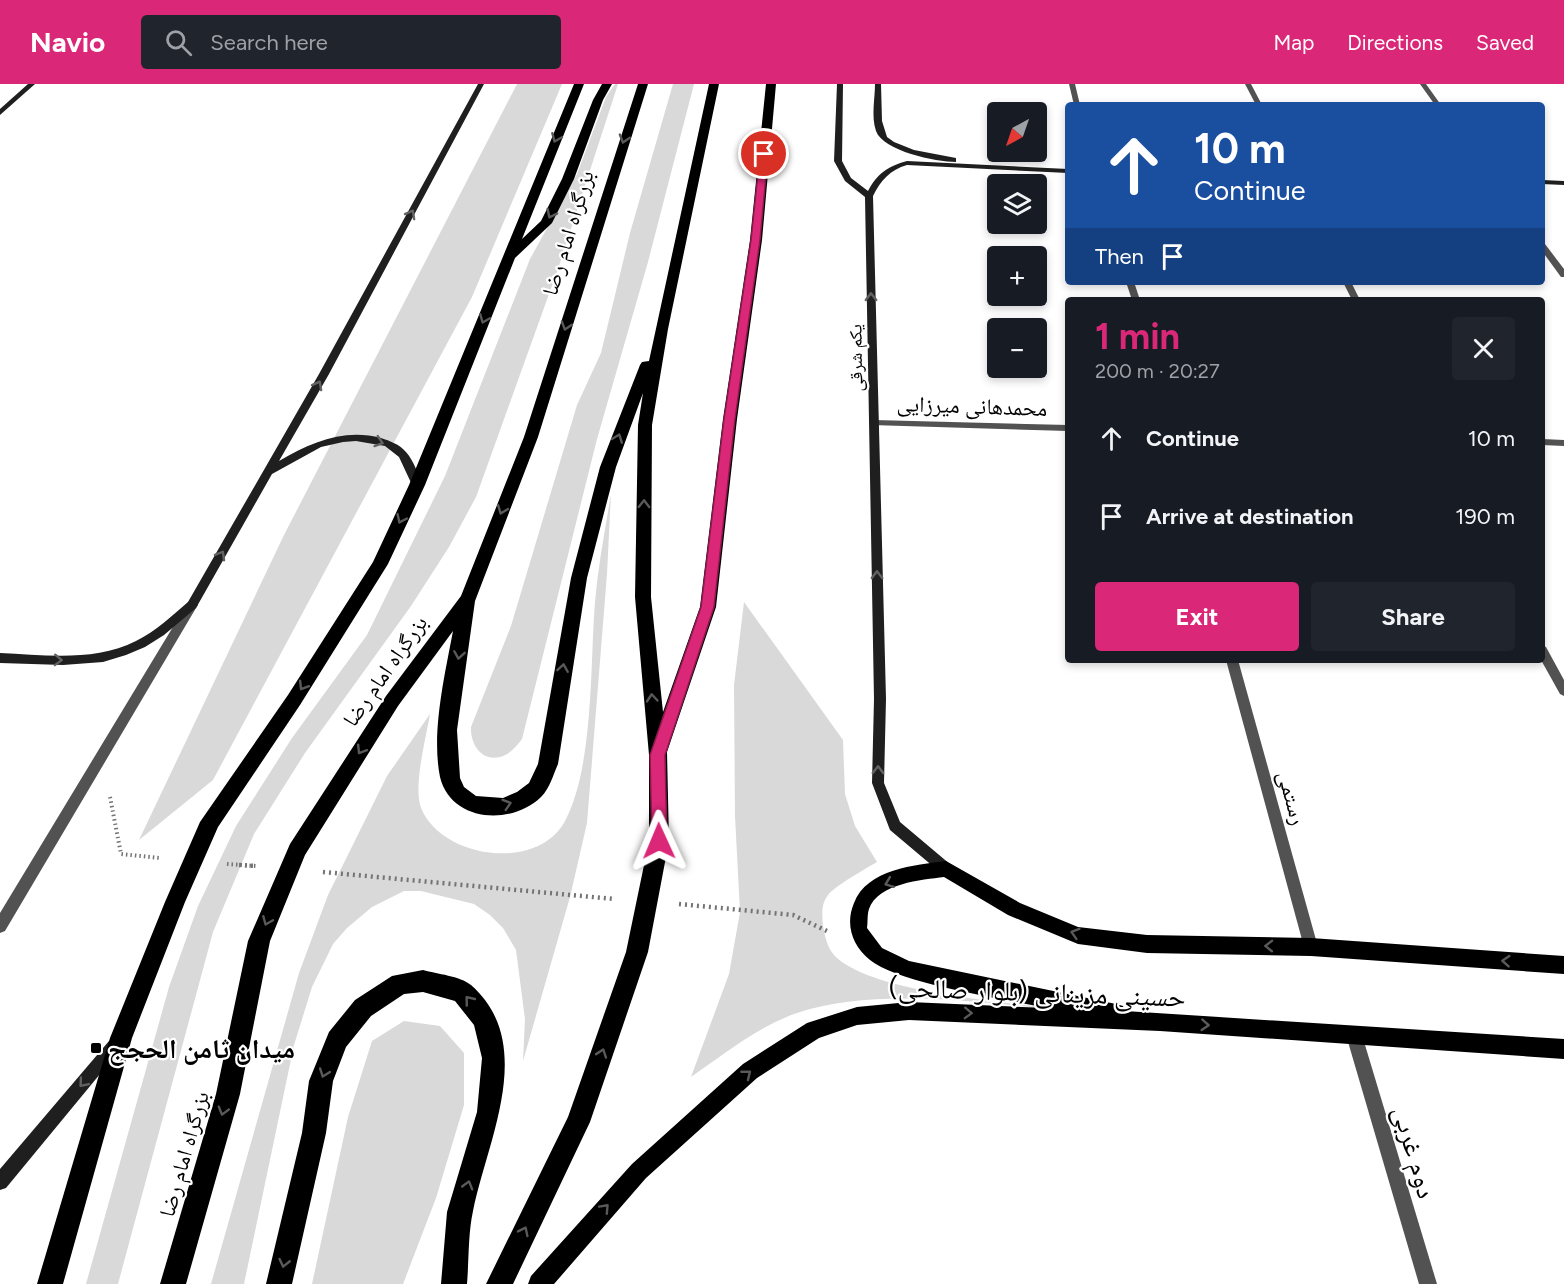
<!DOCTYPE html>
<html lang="en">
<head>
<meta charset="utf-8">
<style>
	:root { --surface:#171b24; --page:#20242c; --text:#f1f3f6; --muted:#9ea1a6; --accent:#db2777 }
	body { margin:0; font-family:Figtree,"Noto Naskh Arabic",sans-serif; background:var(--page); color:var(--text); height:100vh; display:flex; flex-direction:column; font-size:22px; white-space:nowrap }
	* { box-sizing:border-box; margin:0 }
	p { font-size:20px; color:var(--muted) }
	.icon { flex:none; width:33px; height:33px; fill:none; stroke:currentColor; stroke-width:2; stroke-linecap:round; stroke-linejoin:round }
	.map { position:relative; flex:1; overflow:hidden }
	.side { position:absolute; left:1065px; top:213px; width:480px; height:366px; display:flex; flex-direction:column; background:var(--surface); border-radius:6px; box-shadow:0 3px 9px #0003 }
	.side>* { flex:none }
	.guide { position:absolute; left:1065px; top:18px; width:480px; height:183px; border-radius:6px; box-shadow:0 3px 9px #0003; background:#1a4fa0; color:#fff; overflow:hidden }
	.needle { width:39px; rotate:220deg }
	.fabs { position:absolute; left:987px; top:18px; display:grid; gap:12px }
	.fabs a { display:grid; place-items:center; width:60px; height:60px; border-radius:6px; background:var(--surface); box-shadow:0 3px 9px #0003; font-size:30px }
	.pin { position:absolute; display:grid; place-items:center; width:51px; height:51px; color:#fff; margin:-26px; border:3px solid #fff; border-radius:50%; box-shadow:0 2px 6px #0007 }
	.me { position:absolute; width:66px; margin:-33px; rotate:359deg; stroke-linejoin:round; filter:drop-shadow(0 0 4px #0008) }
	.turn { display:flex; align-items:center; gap:21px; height:126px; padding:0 30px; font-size:27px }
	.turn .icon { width:78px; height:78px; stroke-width:2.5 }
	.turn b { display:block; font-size:42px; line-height:51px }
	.then { display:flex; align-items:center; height:57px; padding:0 30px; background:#0003; gap:12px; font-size:22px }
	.round { display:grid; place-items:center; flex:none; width:63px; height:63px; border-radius:6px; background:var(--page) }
	.headline { display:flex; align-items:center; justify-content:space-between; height:102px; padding:0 30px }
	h1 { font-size:36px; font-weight:700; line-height:45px; color:var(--accent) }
	.cta { display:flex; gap:12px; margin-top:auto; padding:12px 30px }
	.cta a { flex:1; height:69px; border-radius:6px; background:var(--accent); color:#fff; font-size:24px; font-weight:700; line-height:69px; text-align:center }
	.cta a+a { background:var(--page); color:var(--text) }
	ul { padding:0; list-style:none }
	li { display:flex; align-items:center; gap:18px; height:78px; padding:0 30px }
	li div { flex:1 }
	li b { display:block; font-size:22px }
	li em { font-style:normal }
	header { display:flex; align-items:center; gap:36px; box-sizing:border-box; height:84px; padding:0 30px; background:var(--accent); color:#fff }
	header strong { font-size:28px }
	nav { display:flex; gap:33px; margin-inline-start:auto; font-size:21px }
	.search { width:420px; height:54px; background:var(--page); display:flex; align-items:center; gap:15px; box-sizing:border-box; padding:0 21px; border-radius:6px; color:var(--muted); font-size:22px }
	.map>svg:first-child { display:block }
</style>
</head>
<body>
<header>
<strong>Navio</strong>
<div class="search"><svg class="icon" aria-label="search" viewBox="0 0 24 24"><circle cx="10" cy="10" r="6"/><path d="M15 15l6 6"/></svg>Search here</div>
<nav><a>Map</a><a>Directions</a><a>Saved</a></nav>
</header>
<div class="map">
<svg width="1564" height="1200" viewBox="0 0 1564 1200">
	<rect width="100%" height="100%" fill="#fff"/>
	<g fill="#d9d9d9">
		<polygon points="517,0 562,0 472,213 213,696 139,756 284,451"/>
		<polygon points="615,0 618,0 558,185 476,413 449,463 411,522 305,669 254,750 213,848 118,1200 86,1200 169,903 198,822 236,742 292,654 367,551 445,392 530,175 577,90 606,13"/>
		<path d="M 673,0 L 694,0 L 648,178 L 597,355 L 522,655 C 517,662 509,671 500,673 C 481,678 470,659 471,643 L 511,542 L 577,321 L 601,269 L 630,149 Z"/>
		<path d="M 611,410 L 607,490 L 587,739 L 570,813 L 523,977 L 525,935 L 516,866 L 503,844 L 490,831 L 474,820 L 421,807 L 404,807 L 372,823 L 347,844 L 333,860 L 312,903 L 294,961 L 244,1200 L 211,1200 L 299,889 L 328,811 L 387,692 L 430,630 C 426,654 413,702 421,724 C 442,775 538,788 565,737 C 594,682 590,581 595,518 C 598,482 605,446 611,410 Z"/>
		<path d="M 744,518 L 843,656 L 845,710 L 855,742 L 877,778 C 865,785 835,802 828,811 C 821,820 822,831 823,842 C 825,852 827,863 834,871 C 871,911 1028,920 1085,928 C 998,921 879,901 797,929 C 759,942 724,970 691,993 L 729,890 L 740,828 L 735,732 L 734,601 Z"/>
		<polygon points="404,937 440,942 464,969 464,1021 436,1114 403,1200 312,1200 348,1033 372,957"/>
	</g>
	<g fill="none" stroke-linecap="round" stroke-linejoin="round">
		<g stroke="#747474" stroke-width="4" stroke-dasharray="1.5 3" stroke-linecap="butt">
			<polyline points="110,713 121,770 160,774"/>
			<polyline points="227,780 256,782"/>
		</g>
		<g stroke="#747474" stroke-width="4.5" stroke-dasharray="2 4" stroke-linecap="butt">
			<polyline points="239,781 256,782"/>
			<polyline points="323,788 614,815"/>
			<polyline points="679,820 793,831 829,848"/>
		</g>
		<polygon fill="#525252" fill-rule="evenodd" points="192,517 196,518 198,521 196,524 5,847 0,849 0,829 188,518"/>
		<g fill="#525252" fill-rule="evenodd">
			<polygon points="1069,0 1075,0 1080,21 1074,21"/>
			<polygon points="1245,0 1251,0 1262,21 1256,21"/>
			<polygon points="1420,0 1426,0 1441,21 1435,21"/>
			<polygon points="1542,160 1545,160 1564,185 1564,193 1561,193 1542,167"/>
			<polygon points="1126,198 1134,198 1140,216 1132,216"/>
			<polygon points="1343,198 1351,198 1360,216 1352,216"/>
			<polygon points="874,336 1068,341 1068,347 871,341 869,339"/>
			<polygon points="1542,355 1564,356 1564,362 1542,361"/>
			<polygon points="1542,561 1546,563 1564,596 1564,612 1560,610 1541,576"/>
			<polygon points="1226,576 1238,576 1318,863 1316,868 1311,870 1306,868 1304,863"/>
			<polygon points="1354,943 1359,946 1362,951 1437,1200 1419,1200 1346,951 1349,946"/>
		</g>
		<g fill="#1f1f1f" fill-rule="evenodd">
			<polygon points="28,0 35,0 0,31 0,25"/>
			<path d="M 478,0 L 484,0 L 329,290 L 279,377 C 311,358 345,344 381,354 C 390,357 399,360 406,368 C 414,377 418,390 422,401 L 421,403 L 413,403 L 399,373 L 385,362 L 356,357 L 343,358 L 321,363 L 272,390 L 196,524 L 164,551 L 145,563 L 126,571 L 103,578 L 63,581 L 0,579 L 0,569 C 45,571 95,578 136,557 C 156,547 172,532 188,518 L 319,290 Z"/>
			<path d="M 837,0 L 843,0 L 842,77 L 851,94 L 868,107 C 877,90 888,82 907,77 L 1068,85 L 1068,89 L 907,81 C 890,86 881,96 873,112 L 886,615 L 884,699 L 900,738 L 951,781 L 953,785 L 951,789 L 946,791 L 941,789 L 890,746 L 872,699 L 874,615 L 865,113 L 845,97 L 834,77 Z"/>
			<path d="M 875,0 L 881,0 L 882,37 L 887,53 L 894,58 L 914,66 L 956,74 L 956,78 C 936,78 883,67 876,47 C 871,32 875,15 875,0 Z"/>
			<polygon points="1542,96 1564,97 1564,101 1542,100"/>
			<polygon points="114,954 119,957 122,962 119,967 6,1104 0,1106 0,1085 109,957"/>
		</g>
		<path fill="#000" fill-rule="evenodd" d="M 946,777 L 1020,819 L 1078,843 L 1147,851 L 1311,854 L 1564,872 L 1564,890 L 1311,872 L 1147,869 L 1078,860 L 1008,831 L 944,793 C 922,796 878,799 869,825 C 867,831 868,838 867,844 L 882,864 L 909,877 L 1116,920 L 1123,922 L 1125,927 L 1564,955 L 1564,975 L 1160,947 L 909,936 L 857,941 L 819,954 L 757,994 L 646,1094 L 554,1200 L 528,1200 L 531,1192 L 632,1080 L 743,980 L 807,939 L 857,923 L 909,918 L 1047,924 C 1006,915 899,900 870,876 C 852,862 845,840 854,819 C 867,785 915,781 946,777 Z"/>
		<g fill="#000" fill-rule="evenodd">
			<polygon points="574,0 584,0 522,155 541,137 562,95 593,16 602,0 612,0 603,16 574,95 552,139 515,174 425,401 388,480 300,621 218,743 185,818 132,954 63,1200 37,1200 110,954 165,818 200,738 288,611 373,478 409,401"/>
			<path d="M 638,0 L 648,0 L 538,353 L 475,517 L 457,646 L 460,694 L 464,703 L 476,712 L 503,714 L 517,708 L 529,699 L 538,680 L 571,494 L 600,383 L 640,281 L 642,278 L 649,277 L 709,0 L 719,0 L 668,245 L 652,341 L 651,513 L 663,628 L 700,523 L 723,335 L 750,156 L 766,0 L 776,0 L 762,156 L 737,335 L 716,523 L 667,668 L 669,757 L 648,868 L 590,1038 L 513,1200 L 486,1200 L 568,1033 L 626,868 L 649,757 L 649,671 L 635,513 L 638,341 L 643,309 L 616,383 L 587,494 L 558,680 C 553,691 550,704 541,713 C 511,742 451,738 440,693 C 431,649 445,590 453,547 L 398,622 L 305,771 L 270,857 L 240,1010 L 186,1200 L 160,1200 L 216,1010 L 248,857 L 290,760 L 386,612 L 461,512 L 524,353 Z"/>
			<path d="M 423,886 C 437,890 460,892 471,901 C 538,960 487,1057 473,1127 C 468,1150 469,1176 467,1200 L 441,1200 L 447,1128 L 477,1028 L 482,974 L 474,941 L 455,917 L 423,908 L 404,910 L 371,932 L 346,963 L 333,997 L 326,1049 L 292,1200 L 266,1200 L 302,1049 L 309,997 L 329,948 L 355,916 L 392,892 Z"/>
		</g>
	</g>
	<defs><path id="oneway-chevron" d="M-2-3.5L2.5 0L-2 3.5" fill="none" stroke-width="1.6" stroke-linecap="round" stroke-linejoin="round" transform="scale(1.5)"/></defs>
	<g stroke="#595959">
		<use href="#oneway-chevron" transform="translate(556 54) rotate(113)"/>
		<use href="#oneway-chevron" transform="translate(624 55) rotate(107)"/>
		<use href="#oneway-chevron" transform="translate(551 130) rotate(116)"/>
		<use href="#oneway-chevron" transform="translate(484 235) rotate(112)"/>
		<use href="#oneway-chevron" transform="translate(566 242) rotate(107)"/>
		<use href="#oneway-chevron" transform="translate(618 354) rotate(-69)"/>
		<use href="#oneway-chevron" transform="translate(644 420) rotate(-89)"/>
		<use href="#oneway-chevron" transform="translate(502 426) rotate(111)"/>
		<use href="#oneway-chevron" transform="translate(401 435) rotate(115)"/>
		<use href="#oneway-chevron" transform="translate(459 571) rotate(99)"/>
		<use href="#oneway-chevron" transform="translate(563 584) rotate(-81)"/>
		<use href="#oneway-chevron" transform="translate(303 602) rotate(122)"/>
		<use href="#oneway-chevron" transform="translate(652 614) rotate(-95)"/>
		<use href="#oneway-chevron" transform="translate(361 666) rotate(122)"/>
		<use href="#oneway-chevron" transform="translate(507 720) rotate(-18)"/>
		<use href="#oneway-chevron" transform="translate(889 799) rotate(159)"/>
		<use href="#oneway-chevron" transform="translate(267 837) rotate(113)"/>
		<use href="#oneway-chevron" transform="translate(1075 849) rotate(-163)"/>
		<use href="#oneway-chevron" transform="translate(1269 862) rotate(-179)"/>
		<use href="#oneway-chevron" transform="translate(1506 877) rotate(-176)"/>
		<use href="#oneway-chevron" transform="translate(469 916) rotate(-129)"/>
		<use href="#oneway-chevron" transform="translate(968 929) rotate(2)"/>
		<use href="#oneway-chevron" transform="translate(1205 941) rotate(4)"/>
		<use href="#oneway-chevron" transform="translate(602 969) rotate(-71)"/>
		<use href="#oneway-chevron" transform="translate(324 989) rotate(110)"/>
		<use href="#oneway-chevron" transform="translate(747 990) rotate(-39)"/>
		<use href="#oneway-chevron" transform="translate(223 1027) rotate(106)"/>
		<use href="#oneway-chevron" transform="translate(468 1101) rotate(-74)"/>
		<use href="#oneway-chevron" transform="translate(605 1124) rotate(-47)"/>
		<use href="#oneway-chevron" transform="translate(524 1147) rotate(-64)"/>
		<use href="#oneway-chevron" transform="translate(284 1179) rotate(103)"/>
	</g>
	<g stroke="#626262">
		<use href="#oneway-chevron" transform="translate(411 130) rotate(-61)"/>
		<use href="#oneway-chevron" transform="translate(871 213) rotate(-91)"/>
		<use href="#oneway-chevron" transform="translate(318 301) rotate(-61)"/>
		<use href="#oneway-chevron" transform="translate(379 358) rotate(18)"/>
		<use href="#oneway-chevron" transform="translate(221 471) rotate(-60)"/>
		<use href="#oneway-chevron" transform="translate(877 491) rotate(-91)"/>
		<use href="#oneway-chevron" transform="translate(58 576) rotate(2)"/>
		<use href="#oneway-chevron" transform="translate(878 686) rotate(-89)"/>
		<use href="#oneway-chevron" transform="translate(83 999) rotate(130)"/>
	</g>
	<polygon fill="#db2777" stroke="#8e194d" stroke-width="1.5" points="764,68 768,70 760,156 735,335 714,523 665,671 667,757 665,762 659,764 654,762 652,757 650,671 701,523 724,335 751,156 760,70"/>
	<rect fill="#000" stroke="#fff" stroke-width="2" x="90" y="958" width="12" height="12" rx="3"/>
	<g text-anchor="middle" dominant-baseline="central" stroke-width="4.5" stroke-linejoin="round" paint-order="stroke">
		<g font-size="18" fill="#000" stroke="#fff">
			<text transform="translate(856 274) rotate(-91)">یکم شرقی</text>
		</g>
		<g font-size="22" fill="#000" stroke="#fff">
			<text transform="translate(568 149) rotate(-73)">بزرگراه امام رضا</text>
			<text transform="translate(972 322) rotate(2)">محمدهانی میرزایی</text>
			<text transform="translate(385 587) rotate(-55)">بزرگراه امام رضا</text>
			<text transform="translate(1292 714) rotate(75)">رستمی</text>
			<text transform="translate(184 1070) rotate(-74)">بزرگراه امام رضا</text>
		</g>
		<g font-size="27" fill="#000" stroke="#fff">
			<text transform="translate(1037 908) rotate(2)">حسینی مزینانی (بلوار صالحی)</text>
			<text transform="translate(1415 1068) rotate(74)">دوم غربی</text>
		</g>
		<g font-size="27" font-weight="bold" fill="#000" stroke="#fff" text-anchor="start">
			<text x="108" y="964">میدان ثامن الحجج</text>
		</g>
	</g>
</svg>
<div class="fabs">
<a><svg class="needle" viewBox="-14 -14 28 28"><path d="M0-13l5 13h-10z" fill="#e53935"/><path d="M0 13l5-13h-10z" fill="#9ea1a6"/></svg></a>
<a><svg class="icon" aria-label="layers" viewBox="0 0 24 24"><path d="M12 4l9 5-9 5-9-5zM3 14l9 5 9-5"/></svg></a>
<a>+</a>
<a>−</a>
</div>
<div class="pin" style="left:764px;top:70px;background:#d93025"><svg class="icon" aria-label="arrive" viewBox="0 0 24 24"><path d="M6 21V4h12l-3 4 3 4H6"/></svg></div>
<svg class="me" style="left:659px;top:757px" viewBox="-20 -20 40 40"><path d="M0-17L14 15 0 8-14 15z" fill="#db2777" stroke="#fff" stroke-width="4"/></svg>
<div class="guide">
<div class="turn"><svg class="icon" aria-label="ahead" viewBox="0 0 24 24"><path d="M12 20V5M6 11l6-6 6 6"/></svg><div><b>10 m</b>Continue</div></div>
<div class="then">Then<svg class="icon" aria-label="arrive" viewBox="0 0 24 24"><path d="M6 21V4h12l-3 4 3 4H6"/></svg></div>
</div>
<section class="side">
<div class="headline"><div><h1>1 min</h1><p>200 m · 20:27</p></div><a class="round"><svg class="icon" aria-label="close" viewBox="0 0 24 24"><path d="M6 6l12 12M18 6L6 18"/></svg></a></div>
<ul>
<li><svg class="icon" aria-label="ahead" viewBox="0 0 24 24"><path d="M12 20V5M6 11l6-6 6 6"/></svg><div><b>Continue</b></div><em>10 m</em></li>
<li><svg class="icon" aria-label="arrive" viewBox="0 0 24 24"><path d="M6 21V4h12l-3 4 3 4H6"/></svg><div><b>Arrive at destination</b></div><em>190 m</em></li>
</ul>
<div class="cta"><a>Exit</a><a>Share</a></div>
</section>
</div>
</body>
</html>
